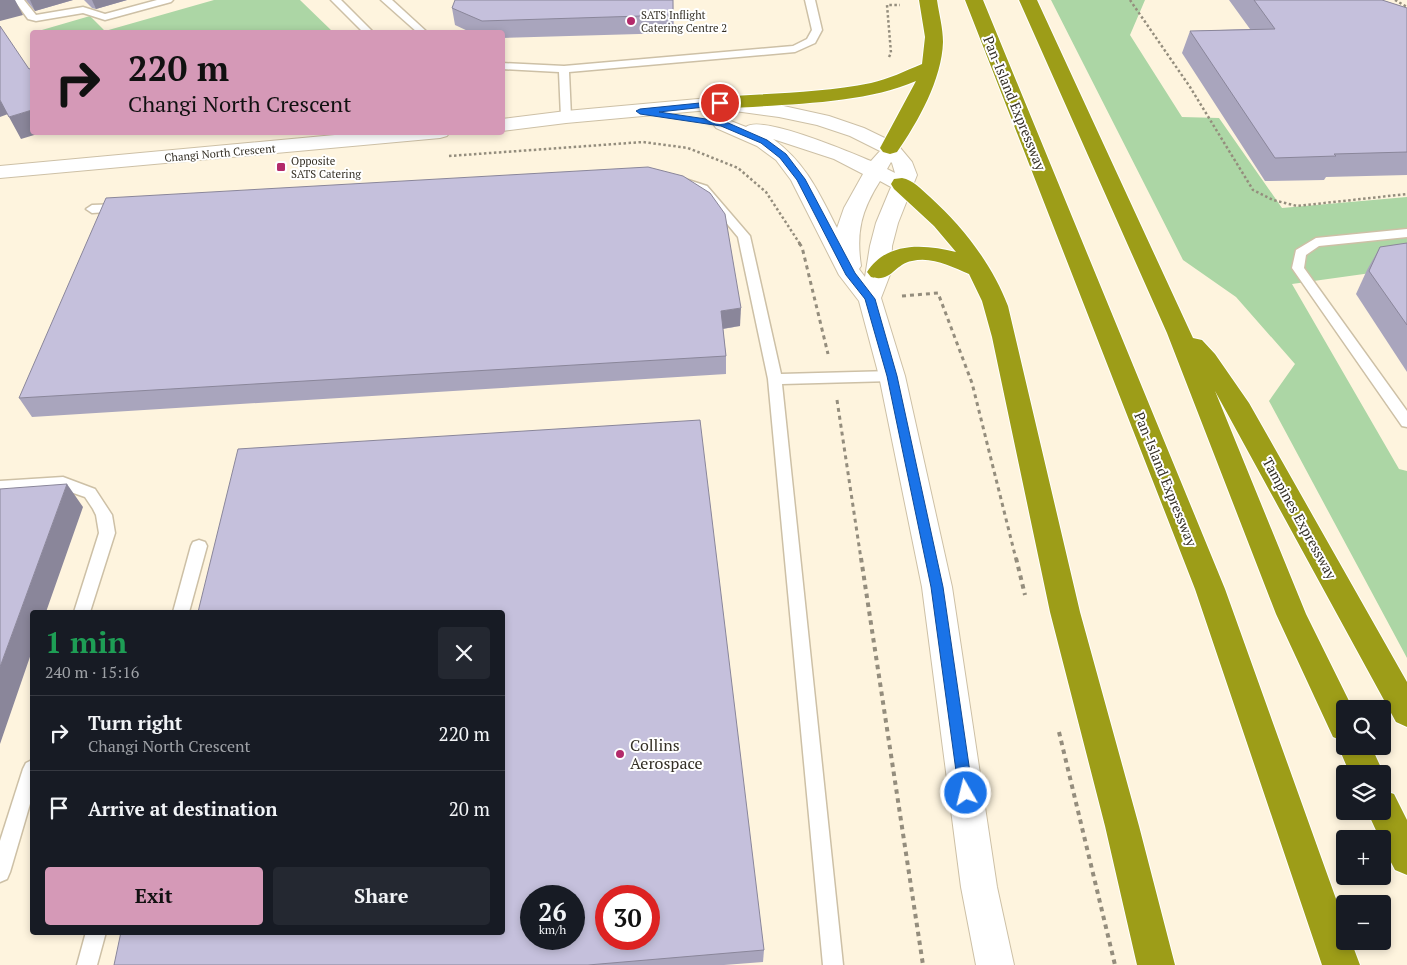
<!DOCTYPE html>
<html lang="en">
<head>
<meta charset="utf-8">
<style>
	:root { --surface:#171b24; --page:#242831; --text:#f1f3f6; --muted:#9ea1a6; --line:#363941; --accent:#d599b7 }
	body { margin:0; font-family:"PT Serif",serif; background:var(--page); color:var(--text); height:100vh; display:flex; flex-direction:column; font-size:19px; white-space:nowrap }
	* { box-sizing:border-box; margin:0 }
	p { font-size:16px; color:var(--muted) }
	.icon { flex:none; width:28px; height:28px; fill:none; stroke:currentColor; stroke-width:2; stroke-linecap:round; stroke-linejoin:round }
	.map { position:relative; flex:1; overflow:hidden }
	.panel { position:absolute; left:30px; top:610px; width:475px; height:325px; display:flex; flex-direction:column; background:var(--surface); border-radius:5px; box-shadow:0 2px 8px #0003 }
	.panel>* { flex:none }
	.top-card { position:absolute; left:30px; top:30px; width:475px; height:105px; border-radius:5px; box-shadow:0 2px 8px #0003; background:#d599b7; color:#111; overflow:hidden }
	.buttons { position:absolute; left:1336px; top:700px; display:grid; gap:10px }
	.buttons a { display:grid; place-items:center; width:55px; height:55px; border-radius:5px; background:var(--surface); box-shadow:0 2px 8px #0003; font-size:25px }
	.speed { position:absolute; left:520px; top:885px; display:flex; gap:10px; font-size:25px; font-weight:700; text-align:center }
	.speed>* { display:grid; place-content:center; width:65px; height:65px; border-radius:50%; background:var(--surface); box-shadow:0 2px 8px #0003; line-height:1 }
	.speed small { font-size:12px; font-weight:400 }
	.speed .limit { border:8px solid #d22; background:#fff; color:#111 }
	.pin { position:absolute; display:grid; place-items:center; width:42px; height:42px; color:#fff; margin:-21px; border:2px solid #fff; border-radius:50%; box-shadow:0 1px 5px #0007 }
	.me { position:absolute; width:55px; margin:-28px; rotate:352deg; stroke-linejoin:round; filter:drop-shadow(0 0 4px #0008) }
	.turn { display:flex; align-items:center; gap:18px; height:105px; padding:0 15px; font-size:22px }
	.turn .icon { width:65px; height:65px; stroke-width:2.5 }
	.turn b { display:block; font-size:35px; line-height:42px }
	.round { display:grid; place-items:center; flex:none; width:52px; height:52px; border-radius:5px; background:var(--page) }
	.summary { display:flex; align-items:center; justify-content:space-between; height:85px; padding:0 15px }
	h1 { font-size:30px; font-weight:800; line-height:38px; color:#1e9e55 }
	.button { display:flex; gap:10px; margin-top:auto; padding:10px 15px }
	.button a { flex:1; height:58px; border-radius:5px; background:var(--accent); color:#111; font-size:20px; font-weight:800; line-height:58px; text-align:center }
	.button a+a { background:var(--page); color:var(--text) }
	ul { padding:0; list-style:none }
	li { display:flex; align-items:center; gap:15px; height:75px; padding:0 15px; border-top:1px solid var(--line) }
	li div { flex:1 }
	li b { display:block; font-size:19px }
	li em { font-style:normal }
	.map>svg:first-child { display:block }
</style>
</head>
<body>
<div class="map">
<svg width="1407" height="965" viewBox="0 0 1407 965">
	<rect width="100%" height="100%" fill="#fef4de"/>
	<g fill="#acd6a5">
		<polygon points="214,0 300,0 333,32 35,32 90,16 105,31"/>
		<polygon points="1051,0 1145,0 1130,35 1182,117 1219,118 1282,208 1407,197 1407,268 1292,284 1399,469 1407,471 1407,658 1269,401 1295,364 1236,297 1183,260"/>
	</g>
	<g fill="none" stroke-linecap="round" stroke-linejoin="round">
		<defs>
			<g id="service">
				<polygon points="14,0 24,0 36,15 83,7 105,14 157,0 173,0 171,2 105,20 83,13 36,21 28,19"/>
				<polygon points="331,0 341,0 373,32 363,32"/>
				<polygon points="381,0 392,0 427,32 417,32"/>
				<polygon points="805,0 815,0 822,30 815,43 795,52 569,72 571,117 566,120 561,117 559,72 502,69 502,63 564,66 793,46 807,39 812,30"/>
				<polygon points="682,178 707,186 750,236 781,374 892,371 897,373 899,376 897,379 892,381 782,384 843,965 823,965 768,379 738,237 699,190 678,183 676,181 678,179"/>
				<polygon points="120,204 126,208 124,211 92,213 86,209 92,205"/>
				<polygon points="1407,229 1407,237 1319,246 1306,255 1304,268 1407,411 1407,427 1402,426 1292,268 1296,250 1316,238"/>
				<polygon points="63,477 95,489 112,515 115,533 90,612 74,612 99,533 96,515 93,509 85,497 62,489 0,493 0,481"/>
				<polygon points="199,540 205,542 207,546 189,612 173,612 191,546 193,542"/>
				<polygon points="32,760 32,797 10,872 7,879 0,882 0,841 23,769 26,763"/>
				<polygon points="86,932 106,932 97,965 77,965"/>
			</g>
			<g id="minor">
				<path d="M 720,97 L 779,105 L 829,116 L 864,128 L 897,144 L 912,162 L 917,175 L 898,223 L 892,246 L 891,272 L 881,298 L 905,376 L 952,587 L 997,887 L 1014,965 L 976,965 L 961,887 L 922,587 L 879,376 L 859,301 L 839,275 L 791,180 L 776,160 L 757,146 L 716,128 L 713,124 L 716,120 L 723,118 L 746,127 C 761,114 852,153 871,161 L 880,151 L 850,136 L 817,125 L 779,117 L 720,109 L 566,123 L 502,131 L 502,119 L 566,111 ZM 773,139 L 834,159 L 863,174 L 844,208 L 837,228 C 819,193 806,163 773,139 ZM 891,162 L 892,163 L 895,173 L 887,169 ZM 880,181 L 891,187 L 876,223 L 870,246 L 865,277 L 859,269 L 861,266 C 856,232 861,211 880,181 Z"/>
				<polygon points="367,132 450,132 447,136 440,138 0,178 0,166"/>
			</g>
			<g id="motorway">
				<path d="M 919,0 L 937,0 C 939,14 943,28 943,42 C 942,79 918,122 897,152 L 890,154 L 883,152 L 880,148 L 916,81 C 862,105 780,104 720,109 L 713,107 L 710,103 L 713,99 L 720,97 C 770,93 822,93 871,83 C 889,79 905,71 922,64 L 925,37 Z"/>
				<polygon points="965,0 983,0 1225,589 1345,924 1345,941 1351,941 1360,965 1322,965 1195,589"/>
				<polygon points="1019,0 1037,0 1193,338 1202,340 1215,354 1249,403 1407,682 1407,727 1396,722 1215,391 1306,614 1353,709 1345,709 1345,746 1371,746 1384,774 1382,777 1382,774 1350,774 1338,746 1340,740 1333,737 1276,614 1167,333"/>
				<path d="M 902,178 C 913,180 921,189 930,197 C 963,227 992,264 1008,306 L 1080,612 L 1139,826 L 1175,965 L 1137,965 L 1105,826 L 1050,612 L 992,337 L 982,301 L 969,274 C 952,267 932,256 912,261 C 894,264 892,283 871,277 L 867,272 C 887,241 925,244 956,252 L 934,226 L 894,189 L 891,184 L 894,179 Z"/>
				<polygon points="1382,790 1394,794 1407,820 1407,875 1395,870 1382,845 1382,839 1380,839 1367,811 1382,811"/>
			</g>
		</defs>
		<use href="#service" stroke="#cdc0a6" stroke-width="3"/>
		<use href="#minor" stroke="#cdc0a6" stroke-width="2"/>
		<use href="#motorway" stroke="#fff" stroke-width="2"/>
		<g stroke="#948d7d" stroke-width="2.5" stroke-dasharray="2.5 2.5" stroke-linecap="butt">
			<polyline points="1130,0 1190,87 1253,190 1273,200 1297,206 1407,194"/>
			<polyline points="1395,0 1407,7"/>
			<polyline points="889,57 891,53 887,5 900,5"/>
			<polyline points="449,156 643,142 688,148 738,168 766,192 800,244"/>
		</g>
		<g stroke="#948d7d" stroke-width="3" stroke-dasharray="4 4" stroke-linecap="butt">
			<polyline points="799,243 802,247 828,354"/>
			<polyline points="902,296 938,293 972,383 1016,559"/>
			<polyline points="837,400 861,559"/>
		</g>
		<g stroke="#948d7d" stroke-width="4" stroke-dasharray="4.5 4.5" stroke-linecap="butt">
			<polyline points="861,558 923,965"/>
			<polyline points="1016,558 1025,595"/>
			<polyline points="1059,732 1115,965"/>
		</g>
		<use href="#service" fill="#fff" fill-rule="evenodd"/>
		<use href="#minor" fill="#fff" fill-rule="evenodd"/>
		<use href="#motorway" fill="#9d9d18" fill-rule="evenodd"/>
	</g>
	<g fill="#a9a5bd">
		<polygon points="26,0 73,0 35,11"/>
		<polygon points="84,0 127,0 96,9 92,8"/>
		<polygon points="673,0 674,33 502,38 502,32 470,32 455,25 452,8"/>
		<polygon points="1229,0 1382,0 1407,8 1407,175 1326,177 1324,180 1265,181 1182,53 1190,31 1250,29"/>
		<polygon points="1407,243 1407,372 1356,294 1367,270 1380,247"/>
		<polygon points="740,326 723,329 726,356 726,374 32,417 19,398"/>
		<polygon points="764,950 763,962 724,965 114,965"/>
	</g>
	<g fill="#8a869a">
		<polygon points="0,0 15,0 23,15 0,21"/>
		<polygon points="30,0 73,0 35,11"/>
		<polygon points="92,0 127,0 96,9"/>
		<polygon points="0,100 8,114 0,117"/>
		<polygon points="32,110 32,132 44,132 21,139 9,117"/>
		<polygon points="741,308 740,326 721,329 721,311"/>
		<polygon points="67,484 83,507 46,612 32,612 32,651 0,744 0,667"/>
	</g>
	<g fill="#c5c0dc" stroke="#8a869a" fill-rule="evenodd">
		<polygon points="455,0 673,0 673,15 482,21 452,8"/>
		<polygon points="1254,0 1382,0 1407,8 1407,152 1334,154 1336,156 1275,158 1190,31 1275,29"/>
		<polygon points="0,26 29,69 32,68 32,110 9,117 0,100"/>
		<polygon points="648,167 683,176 710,193 725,214 741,308 721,311 726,356 19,398 106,198"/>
		<polygon points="1407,243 1407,325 1369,271 1380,247"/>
		<path d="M 700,420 L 764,950 L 588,965 L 114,965 L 121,932 L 502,932 L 502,612 L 198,612 L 238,449 ZM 531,896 L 574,896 L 574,939 L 531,939 ZM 606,896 L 649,896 L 649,939 L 606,939 Z"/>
		<polygon points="67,484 0,667 0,489"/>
	</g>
	<polygon fill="#1a73e8" stroke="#114b97" points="720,101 724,103 723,105 659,112 726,122 767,140 786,154 805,179 855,273 875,299 897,376 943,587 973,793 971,798 966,800 961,798 959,793 931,587 887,376 865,299 846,275 797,180 780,158 761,143 721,126 640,114 636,111 640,109"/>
	<g fill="#b32a6a" stroke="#fff" stroke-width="2">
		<circle cx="631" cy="21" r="5"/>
		<rect x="276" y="162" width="10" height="10" rx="2.5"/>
		<circle cx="620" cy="754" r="5"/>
	</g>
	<g text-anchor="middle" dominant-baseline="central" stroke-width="4" stroke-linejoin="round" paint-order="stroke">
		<g font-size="11" fill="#342f25" stroke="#fff" text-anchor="start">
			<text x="641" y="15">SATS Inflight<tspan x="641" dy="13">Catering Centre 2</tspan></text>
			<text x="291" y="161">Opposite<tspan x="291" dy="13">SATS Catering</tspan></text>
		</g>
		<g font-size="11" fill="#342f25" stroke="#fff">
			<text transform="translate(220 153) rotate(-5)">Changi North Crescent</text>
		</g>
		<g font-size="14" fill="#342f25" stroke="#fff">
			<text transform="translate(1015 103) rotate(68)">Pan-Island Expressway</text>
			<text transform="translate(1166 479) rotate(68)">Pan-Island Expressway</text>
			<text transform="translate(1300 518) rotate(61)">Tampines Expressway</text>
		</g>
		<g font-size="16" fill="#342f25" stroke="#fff" text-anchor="start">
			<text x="630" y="745">Collins<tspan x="630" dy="18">Aerospace</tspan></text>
		</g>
	</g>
</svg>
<div class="buttons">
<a><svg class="icon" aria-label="search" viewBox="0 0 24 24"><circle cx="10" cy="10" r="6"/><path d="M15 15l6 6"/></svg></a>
<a><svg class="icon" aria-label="layers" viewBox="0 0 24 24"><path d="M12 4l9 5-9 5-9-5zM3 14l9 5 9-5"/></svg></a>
<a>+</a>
<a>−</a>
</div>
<div class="speed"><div>26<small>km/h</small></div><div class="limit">30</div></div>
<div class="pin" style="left:720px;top:103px;background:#d93025"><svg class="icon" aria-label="arrive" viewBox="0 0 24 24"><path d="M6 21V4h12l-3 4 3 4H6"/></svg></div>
<svg class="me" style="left:966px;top:793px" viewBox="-20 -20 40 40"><circle r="17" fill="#1a73e8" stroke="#fff" stroke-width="3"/><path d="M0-11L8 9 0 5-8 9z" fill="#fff"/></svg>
<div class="top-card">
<div class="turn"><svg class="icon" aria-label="right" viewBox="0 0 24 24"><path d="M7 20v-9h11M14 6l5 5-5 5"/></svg><div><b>220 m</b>Changi North Crescent</div></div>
</div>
<section class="panel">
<div class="summary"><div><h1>1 min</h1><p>240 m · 15:16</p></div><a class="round"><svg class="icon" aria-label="close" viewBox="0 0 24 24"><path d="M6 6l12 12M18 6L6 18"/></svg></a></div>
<ul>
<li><svg class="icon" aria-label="right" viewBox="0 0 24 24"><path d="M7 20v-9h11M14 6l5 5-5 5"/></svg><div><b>Turn right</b><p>Changi North Crescent</p></div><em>220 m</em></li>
<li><svg class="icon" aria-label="arrive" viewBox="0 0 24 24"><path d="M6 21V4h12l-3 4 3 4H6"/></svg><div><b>Arrive at destination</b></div><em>20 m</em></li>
</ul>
<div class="button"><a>Exit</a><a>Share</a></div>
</section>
</div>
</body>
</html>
